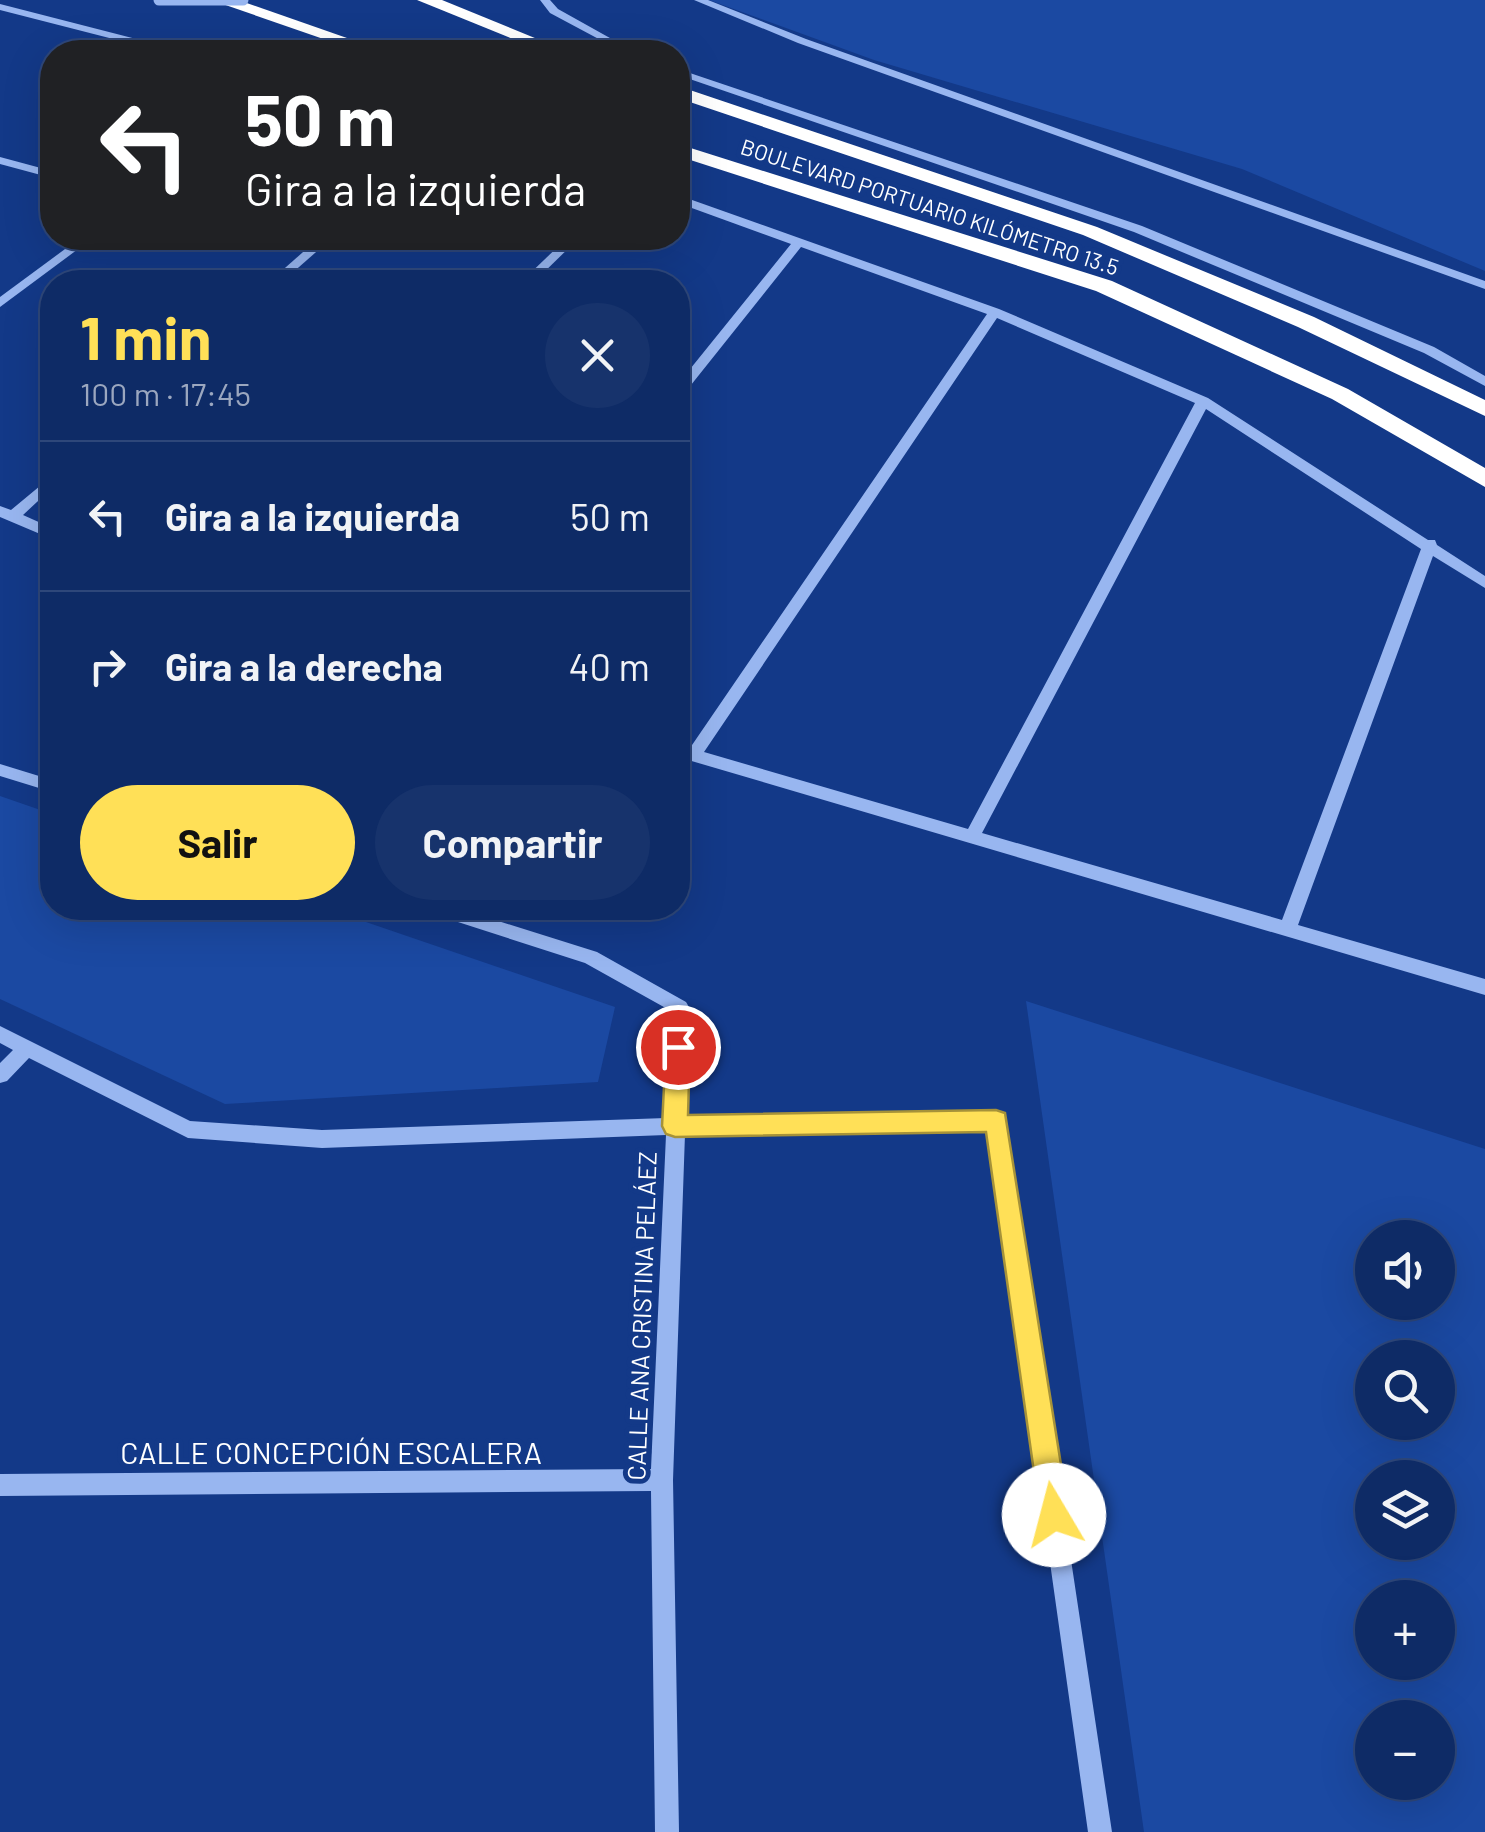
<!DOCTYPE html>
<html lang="es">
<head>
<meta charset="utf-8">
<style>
	:root { --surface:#0e2b66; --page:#17336c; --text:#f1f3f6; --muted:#9ba7bf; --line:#2e477a; --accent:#ffe057 }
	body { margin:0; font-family:Barlow,sans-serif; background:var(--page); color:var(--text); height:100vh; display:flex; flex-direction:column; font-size:38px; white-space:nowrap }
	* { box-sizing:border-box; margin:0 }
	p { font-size:32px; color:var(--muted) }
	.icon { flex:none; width:55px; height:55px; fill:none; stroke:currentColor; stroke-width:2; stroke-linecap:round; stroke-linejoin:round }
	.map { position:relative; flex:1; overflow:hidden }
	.details { position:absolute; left:40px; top:270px; width:650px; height:650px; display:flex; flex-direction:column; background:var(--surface); border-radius:40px; box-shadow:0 10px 40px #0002,0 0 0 2px var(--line) }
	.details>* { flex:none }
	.guide { position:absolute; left:40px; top:40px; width:650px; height:210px; border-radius:40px; box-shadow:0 10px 40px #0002,0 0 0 2px var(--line); background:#202124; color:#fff; overflow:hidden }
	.buttons { position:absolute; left:1355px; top:1220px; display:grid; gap:20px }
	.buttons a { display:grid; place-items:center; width:100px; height:100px; border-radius:50%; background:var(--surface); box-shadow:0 10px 40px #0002,0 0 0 2px var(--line); font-size:50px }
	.pin { position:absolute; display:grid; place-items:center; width:85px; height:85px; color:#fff; margin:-42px; border:5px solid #fff; border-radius:50%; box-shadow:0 2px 10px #0007 }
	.me { position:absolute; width:110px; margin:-55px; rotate:352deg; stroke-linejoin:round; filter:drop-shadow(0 0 8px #0008) }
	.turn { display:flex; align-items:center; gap:35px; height:210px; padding:0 40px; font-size:45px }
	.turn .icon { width:130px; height:130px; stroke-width:2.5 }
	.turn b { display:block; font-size:70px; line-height:85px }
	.round { display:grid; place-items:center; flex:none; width:105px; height:105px; border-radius:52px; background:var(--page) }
	.overview { display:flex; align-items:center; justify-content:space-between; height:170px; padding:0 40px }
	h1 { font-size:60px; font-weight:700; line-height:75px; color:var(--accent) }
	.action { display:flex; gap:20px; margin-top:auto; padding:20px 40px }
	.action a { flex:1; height:115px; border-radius:60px; background:var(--accent); color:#111; font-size:40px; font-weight:700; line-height:115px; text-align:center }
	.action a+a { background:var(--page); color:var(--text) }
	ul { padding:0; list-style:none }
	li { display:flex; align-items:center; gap:30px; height:150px; padding:0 40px; border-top:2px solid var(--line) }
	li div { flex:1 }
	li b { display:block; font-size:38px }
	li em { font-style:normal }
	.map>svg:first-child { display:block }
</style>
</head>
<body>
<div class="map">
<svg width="1485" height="1832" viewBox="0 0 1485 1832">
	<rect width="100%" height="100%" fill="#133988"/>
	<g fill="#1b49a2" fill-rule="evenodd">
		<polygon points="709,0 1485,0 1485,271 1242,169 874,60"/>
		<polygon points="0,796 52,814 52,908 325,908 615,1007 598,1082 225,1104 0,999"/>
		<path d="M 1026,1001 L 1485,1149 L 1485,1832 L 1144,1832 ZM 1372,1238 L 1438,1238 L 1438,1302 L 1372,1302 ZM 1372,1358 L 1438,1358 L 1438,1422 L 1372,1422 ZM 1372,1478 L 1438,1478 L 1438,1542 L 1372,1542 ZM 1372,1598 L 1438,1598 L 1438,1662 L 1372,1662 ZM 1372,1718 L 1438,1718 L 1438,1782 L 1372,1782 Z"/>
	</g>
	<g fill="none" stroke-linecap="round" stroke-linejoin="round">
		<g fill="#98b6f0" fill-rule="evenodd">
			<polygon points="540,0 550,0 558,9 635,52 623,52 550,13"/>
			<polygon points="694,0 708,0 806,39 1485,281 1485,289 798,43"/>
			<polygon points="0,4 179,50 180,52 164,52 0,10"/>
			<polygon points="678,69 1142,226 1434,347 1485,376 1485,386 1424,353 1134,232 678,75"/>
			<polygon points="0,157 52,171 52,178 0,164"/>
			<path d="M 678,195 L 999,309 L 1208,398 L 1428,540 L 1435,540 L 1437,545 L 1485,576 L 1485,588 L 1433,556 L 1298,925 L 1485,979 L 1485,995 L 678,757 L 678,745 L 690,748 L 987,314 L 801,247 L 683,395 L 678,396 L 678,384 L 791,244 L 678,203 ZM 997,318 L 1195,403 L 968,829 L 704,752 ZM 1206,409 L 1421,549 L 1282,920 L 982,833 Z"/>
			<polygon points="80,238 93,238 0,307 0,297"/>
			<polygon points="319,238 332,238 282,282 269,282"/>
			<polygon points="567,238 579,238 534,282 521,282"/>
			<polygon points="52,476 52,488 23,515 52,528 52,539 0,517 0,506 11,510"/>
			<polygon points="0,764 52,780 52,792 0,776"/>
			<polygon points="427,908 457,908 597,952 686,1002 689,1007 685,1117 997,1112 1004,1115 1112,1832 1088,1832 989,1130 685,1134 673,1480 679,1832 655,1832 651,1491 0,1496 0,1474 651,1469 666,1135 322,1148 188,1138 29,1058 7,1081 0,1083 0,1063 13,1050 0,1043 0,1026 190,1121 322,1130 666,1118 671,1011 585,963 430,913"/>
		</g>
		<g fill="#fff" fill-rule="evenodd">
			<polygon points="211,0 238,0 387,52 361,52"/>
			<polygon points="417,0 442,0 569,52 545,52"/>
			<polygon points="678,86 1097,227 1314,317 1485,400 1485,416 1298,327 1083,235 678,98"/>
			<polygon points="678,144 1112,281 1348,389 1485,468 1485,487 1332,399 1096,291 678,156"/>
		</g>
		<polyline stroke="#98b6f0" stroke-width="11" points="159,0 243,0"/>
	</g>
	<polygon fill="#ffe057" stroke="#a69239" stroke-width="2.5" points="678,1036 687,1039 690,1047 688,1115 996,1110 1005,1113 1069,1515 1064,1525 1054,1530 1044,1525 1040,1515 986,1132 675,1137 666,1134 662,1126 666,1047 670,1039"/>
	<g text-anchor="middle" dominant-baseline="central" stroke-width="10" stroke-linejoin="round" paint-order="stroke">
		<g font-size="22" fill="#fff" stroke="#133988">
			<text transform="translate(930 206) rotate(18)">BOULEVARD PORTUARIO KILÓMETRO 13.5</text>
		</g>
		<g font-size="25" fill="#fff" stroke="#133988">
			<text transform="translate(641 1316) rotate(-88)">CALLE ANA CRISTINA PELÁEZ</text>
		</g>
		<g font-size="30" fill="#fff" stroke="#133988">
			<text x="331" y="1452">CALLE CONCEPCIÓN ESCALERA</text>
		</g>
	</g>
</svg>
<div class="buttons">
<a><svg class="icon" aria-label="sound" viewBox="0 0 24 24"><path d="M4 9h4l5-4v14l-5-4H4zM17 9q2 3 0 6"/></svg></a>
<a><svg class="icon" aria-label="search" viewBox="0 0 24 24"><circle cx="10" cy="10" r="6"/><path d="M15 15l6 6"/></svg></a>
<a><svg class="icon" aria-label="layers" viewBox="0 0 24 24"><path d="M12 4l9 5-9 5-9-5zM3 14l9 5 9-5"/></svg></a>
<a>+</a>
<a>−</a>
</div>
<div class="pin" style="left:678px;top:1047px;background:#d93025"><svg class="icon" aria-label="arrive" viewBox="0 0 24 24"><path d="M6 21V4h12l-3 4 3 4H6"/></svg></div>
<svg class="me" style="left:1054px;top:1515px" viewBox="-20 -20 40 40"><circle r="19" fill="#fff"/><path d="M0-13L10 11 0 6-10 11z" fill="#ffe057"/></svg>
<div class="guide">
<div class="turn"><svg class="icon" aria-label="left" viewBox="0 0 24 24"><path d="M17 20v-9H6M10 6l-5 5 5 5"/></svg><div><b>50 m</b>Gira a la izquierda</div></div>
</div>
<section class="details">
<div class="overview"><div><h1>1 min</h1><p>100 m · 17:45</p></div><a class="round"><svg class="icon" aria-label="close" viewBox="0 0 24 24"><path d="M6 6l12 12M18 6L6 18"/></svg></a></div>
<ul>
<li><svg class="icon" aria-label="left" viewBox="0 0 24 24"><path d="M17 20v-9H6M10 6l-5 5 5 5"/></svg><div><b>Gira a la izquierda</b></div><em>50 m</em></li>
<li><svg class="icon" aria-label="right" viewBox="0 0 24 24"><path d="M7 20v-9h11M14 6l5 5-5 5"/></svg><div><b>Gira a la derecha</b></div><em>40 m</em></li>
</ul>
<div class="action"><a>Salir</a><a>Compartir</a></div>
</section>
</div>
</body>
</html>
